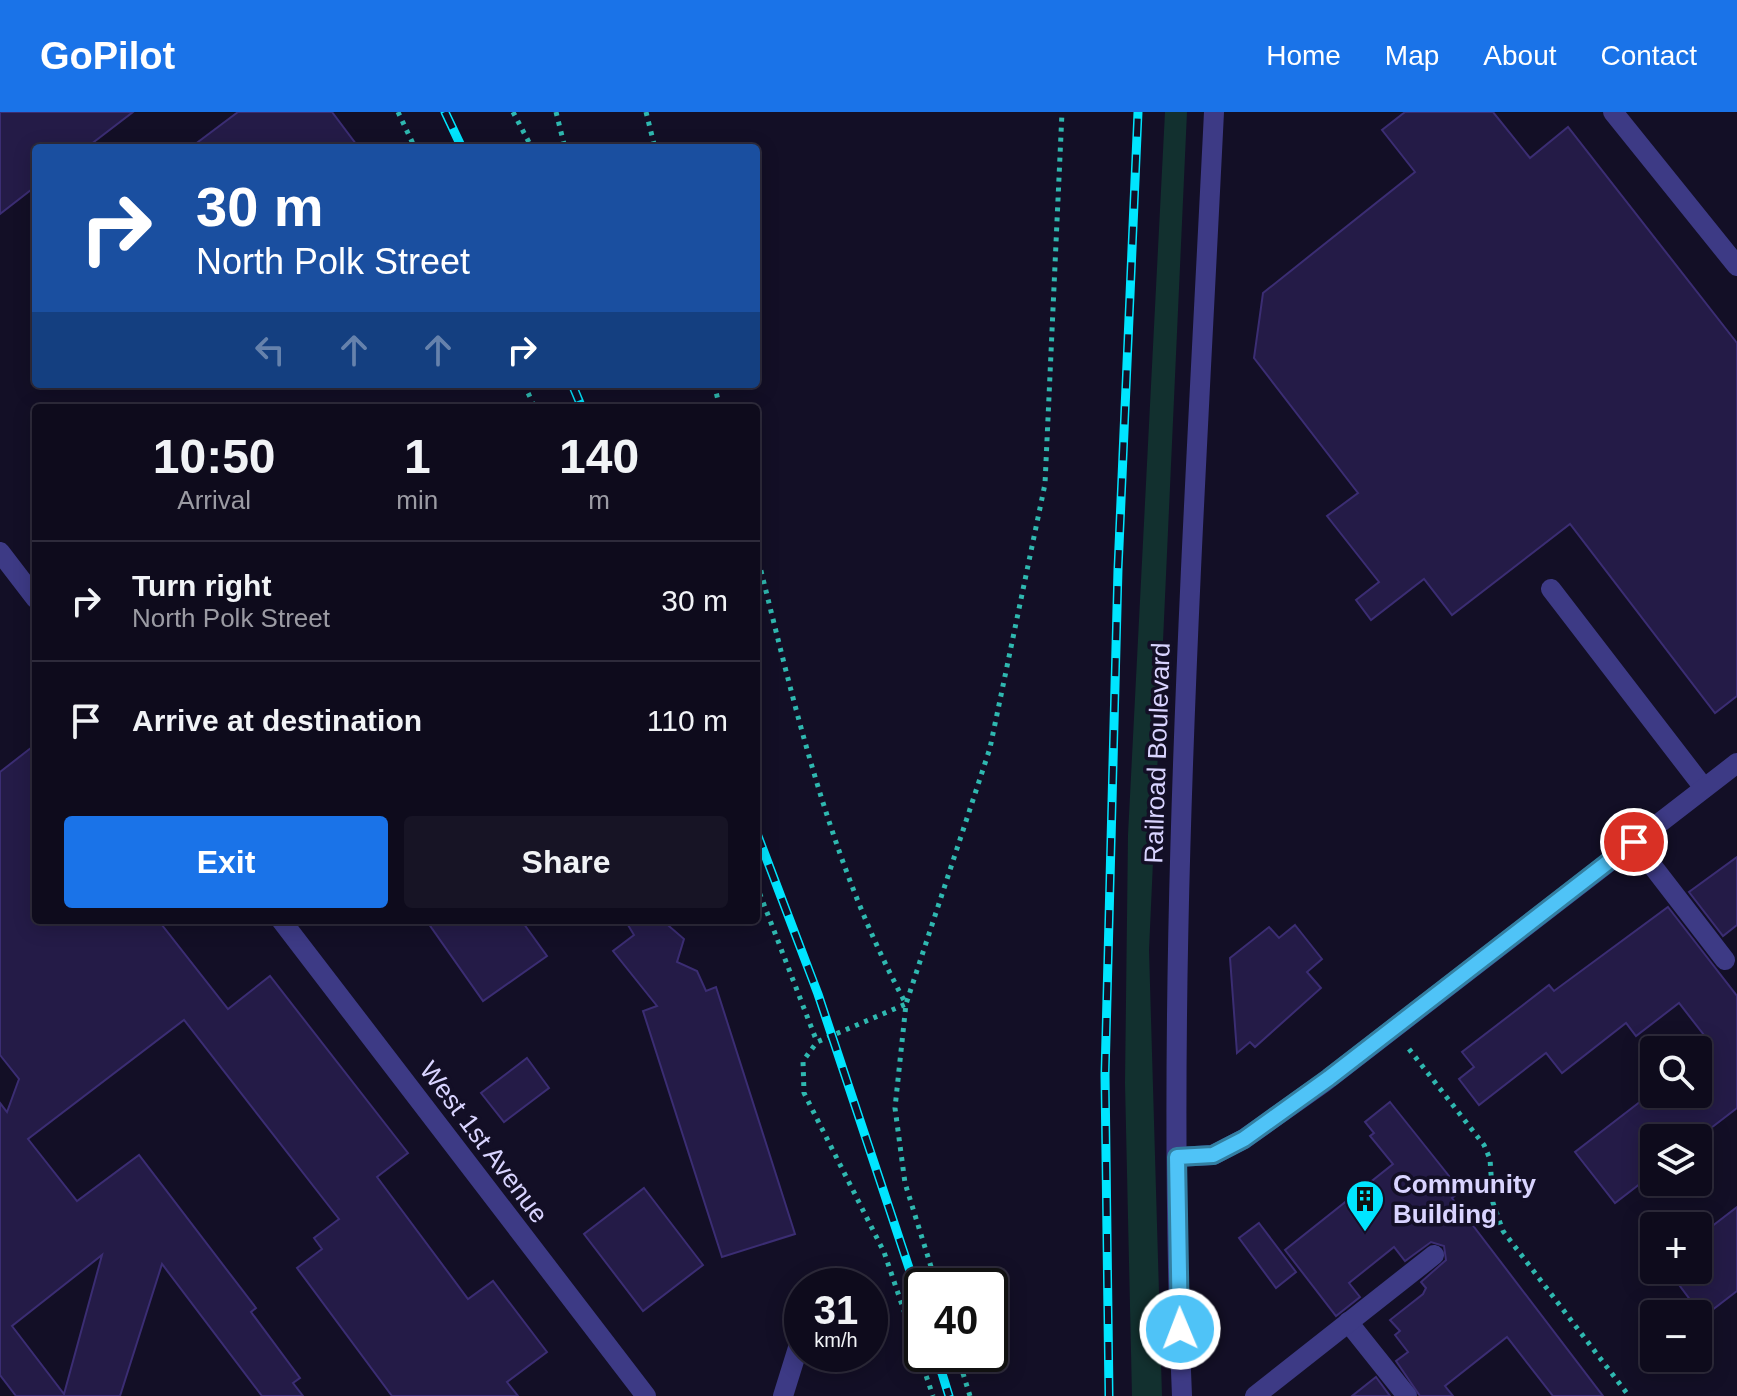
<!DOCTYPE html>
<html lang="en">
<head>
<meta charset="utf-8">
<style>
	:root { --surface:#0e0b1c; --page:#171425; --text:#f1f3f6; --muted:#9b9ba3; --line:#2e2b3b; --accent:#1a73e8 }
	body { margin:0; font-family:Helvetica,sans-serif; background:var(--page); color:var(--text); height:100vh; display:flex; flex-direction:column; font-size:30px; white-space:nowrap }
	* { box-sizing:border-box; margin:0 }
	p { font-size:26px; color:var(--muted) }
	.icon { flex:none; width:44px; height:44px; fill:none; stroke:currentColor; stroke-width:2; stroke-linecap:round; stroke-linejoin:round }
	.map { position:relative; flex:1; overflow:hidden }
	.drawer { position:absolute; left:32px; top:292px; width:728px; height:520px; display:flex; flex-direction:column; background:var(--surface); border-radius:8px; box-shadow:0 4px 20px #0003,0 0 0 2px var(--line) }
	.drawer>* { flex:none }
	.top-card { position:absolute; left:32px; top:32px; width:728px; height:244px; border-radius:8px; box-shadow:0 4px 20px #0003,0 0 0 2px var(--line); background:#1a4fa0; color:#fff; overflow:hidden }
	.buttons { position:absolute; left:1640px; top:924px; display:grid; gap:16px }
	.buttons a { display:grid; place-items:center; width:72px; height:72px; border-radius:8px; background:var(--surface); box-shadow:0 4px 20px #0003,0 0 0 2px var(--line); font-size:40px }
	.speed { position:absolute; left:784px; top:1156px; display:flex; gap:16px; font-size:40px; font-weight:700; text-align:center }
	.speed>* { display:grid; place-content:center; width:104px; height:104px; border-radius:50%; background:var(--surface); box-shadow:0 4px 20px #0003,0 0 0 2px var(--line); line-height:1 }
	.speed small { font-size:20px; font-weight:400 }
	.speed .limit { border:4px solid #111; border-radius:12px; background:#fff; color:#111 }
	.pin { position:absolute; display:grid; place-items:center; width:68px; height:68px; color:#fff; margin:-34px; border:4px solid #fff; border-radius:50%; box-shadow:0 2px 8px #0007 }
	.me { position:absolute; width:88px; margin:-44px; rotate:359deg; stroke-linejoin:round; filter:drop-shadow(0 0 6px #0008) }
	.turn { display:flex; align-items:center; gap:28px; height:168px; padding:0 32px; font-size:36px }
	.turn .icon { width:104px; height:104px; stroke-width:2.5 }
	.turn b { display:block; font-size:56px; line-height:68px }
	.lanes { display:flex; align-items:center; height:76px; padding:0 32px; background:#0003; justify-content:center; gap:40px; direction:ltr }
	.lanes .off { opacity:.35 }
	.eta { display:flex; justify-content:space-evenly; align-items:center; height:136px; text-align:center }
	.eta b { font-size:48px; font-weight:700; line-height:56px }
	.action { display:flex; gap:16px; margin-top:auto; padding:16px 32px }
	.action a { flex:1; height:92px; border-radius:8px; background:var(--accent); color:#fff; font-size:32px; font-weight:700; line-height:92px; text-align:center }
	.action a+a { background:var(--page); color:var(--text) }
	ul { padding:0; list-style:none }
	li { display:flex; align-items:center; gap:24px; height:120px; padding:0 32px; border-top:2px solid var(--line) }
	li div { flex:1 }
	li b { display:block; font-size:30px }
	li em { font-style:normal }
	header { display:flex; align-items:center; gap:48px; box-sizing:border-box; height:112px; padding:0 40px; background:var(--accent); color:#fff }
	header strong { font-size:38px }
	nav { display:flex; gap:44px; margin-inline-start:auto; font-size:28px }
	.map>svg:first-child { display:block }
</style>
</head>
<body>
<header>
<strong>GoPilot</strong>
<nav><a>Home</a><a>Map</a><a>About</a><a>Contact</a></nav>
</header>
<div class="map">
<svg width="1737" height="1284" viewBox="0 0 1737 1284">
	<rect width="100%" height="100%" fill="#130f26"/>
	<polygon fill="#12302f" points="1165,0 1187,0 1149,838 1162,1284 1132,1284 1125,971 1128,723"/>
	<g fill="#241b47" stroke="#3b2d73" stroke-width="2" fill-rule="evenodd">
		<polygon points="0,0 133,0 86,36 36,36 36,74 0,102"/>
		<polygon points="238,0 332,0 359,36 190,36"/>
		<polygon points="1405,0 1493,0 1530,46 1568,15 1737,231 1737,584 1715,601 1570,412 1452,503 1424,467 1371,508 1356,488 1379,470 1327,404 1358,381 1254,246 1263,181 1415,60 1382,18"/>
		<path d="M 36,632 L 36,808 L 158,808 L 228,897 L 270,864 L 408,1041 L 377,1065 L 468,1187 L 493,1169 L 547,1240 L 507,1270 L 518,1284 L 392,1284 L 297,1156 L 322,1137 L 314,1126 L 339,1107 L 184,908 L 28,1027 L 77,1089 L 139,1043 L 256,1196 L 251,1200 L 300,1266 L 293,1271 L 303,1284 L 262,1284 L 162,1152 L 120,1284 L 16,1284 L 0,1263 L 0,991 L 7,1000 L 19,967 L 0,943 L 0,660 ZM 102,1143 L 64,1282 L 12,1214 Z"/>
		<polygon points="1737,745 1737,813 1723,824 1689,780"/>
		<polygon points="1668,795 1737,884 1737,996 1698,1026 1654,1026 1654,1061 1615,1091 1575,1040 1654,979 1654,982 1698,982 1698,942 1711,932 1679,891 1636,924 1626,911 1562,961 1546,941 1479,993 1459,967 1474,955 1462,940 1549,873 1554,879"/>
		<polygon points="426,808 521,808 547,844 483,889"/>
		<polygon points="625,808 662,808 684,827 677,850 697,859 706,879 716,875 795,1122 722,1145 643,899 657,894 613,839 634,823"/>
		<polygon points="1295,813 1322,847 1307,860 1321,876 1255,935 1250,930 1237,941 1230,846 1269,815 1279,826"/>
		<polygon points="527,946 549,976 504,1010 481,981"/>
		<polygon points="1390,990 1461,1079 1452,1086 1603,1284 1553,1284 1507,1225 1445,1274 1453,1284 1420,1284 1396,1249 1408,1240 1395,1223 1400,1219 1390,1208 1423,1182 1426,1176 1421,1170 1446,1148 1444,1134 1431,1130 1405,1149 1394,1135 1349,1171 1360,1185 1336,1204 1285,1138 1393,1052 1370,1024 1374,1021 1365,1010"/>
		<polygon points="644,1076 703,1153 643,1199 584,1122"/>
		<polygon points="1737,1095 1737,1179 1703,1205 1668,1158 1698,1158 1698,1125"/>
		<polygon points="1259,1111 1296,1160 1276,1176 1239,1126"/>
		<polygon points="1376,1265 1390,1284 1352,1284"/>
	</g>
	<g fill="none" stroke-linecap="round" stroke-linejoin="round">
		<g stroke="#2fb8b0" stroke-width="5" stroke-dasharray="4 6" stroke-linecap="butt">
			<polyline points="398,0 415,36"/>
			<polyline points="513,0 532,36"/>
			<polyline points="556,0 565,36"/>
			<polyline points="646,0 655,36"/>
			<polyline points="524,272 535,296"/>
			<polyline points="714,272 720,296"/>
			<path d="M 756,439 C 795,594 829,750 906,892 L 817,930 L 803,949 L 804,981 L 884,1140 L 933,1284"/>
			<polyline points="756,772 817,930"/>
			<polyline points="1409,937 1484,1033 1490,1047 1493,1091 1503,1119 1629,1284"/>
			<polyline points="937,1174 905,1071 895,996 906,892 990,636 1045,372 1062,0"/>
			<polyline points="957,1242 970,1284"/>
		</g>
		<g stroke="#3d3a85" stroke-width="20">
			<polyline points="1613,0 1737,154"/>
			<polyline points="0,440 36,487"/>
			<polyline points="1551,477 1704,676"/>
			<polyline points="1634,730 1725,848"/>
			<polyline points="281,808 646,1284"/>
			<polyline points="1177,1045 1213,1043 1244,1027 1323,971 1737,651"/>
			<polyline points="1348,1210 1407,1284"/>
			<polyline points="783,1284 802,1223"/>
			<path d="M 1182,1284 C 1164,855 1193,428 1214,0"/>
			<polyline points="1255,1284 1434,1143"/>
		</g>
		<defs>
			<g id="rail">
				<polyline points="445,0 462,36"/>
				<polyline points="572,272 582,296"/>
				<polyline points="756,719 818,882 922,1195"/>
				<polyline points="936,1242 949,1284"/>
				<polyline points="1109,1284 1105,963 1118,457 1138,0"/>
			</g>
		</defs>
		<use href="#rail" stroke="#00e5ff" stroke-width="9"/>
		<use href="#rail" stroke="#130f26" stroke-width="6" stroke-dasharray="18" stroke-linecap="butt"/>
	</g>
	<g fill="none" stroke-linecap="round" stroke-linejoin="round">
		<defs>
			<polyline id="route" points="1180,1217 1177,1045 1213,1043 1244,1027 1329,966 1634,730"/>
		</defs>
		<use href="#route" stroke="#337fa1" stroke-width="20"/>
		<use href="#route" stroke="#4fc3f7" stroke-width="14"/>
	</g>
	<defs>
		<symbol id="building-pin" viewBox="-11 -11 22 30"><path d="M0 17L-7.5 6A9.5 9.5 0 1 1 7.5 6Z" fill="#00e5ff" stroke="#130f26"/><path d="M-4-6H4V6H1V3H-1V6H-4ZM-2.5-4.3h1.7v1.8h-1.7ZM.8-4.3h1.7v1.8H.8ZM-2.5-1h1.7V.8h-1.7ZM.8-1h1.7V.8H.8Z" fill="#111"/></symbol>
	</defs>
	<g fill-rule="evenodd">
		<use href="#building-pin" x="1343" y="1065" width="44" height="60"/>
	</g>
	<g text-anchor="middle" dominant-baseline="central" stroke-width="7" stroke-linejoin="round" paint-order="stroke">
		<g font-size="26" fill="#d9d4ff" stroke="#130f26">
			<text transform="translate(1157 641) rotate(-88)">Railroad Boulevard</text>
			<text transform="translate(484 1030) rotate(53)">West 1st Avenue</text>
		</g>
		<g font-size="26" font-weight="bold" fill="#d9d4ff" stroke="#130f26" text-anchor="start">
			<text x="1393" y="1072">Community<tspan x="1393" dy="30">Building</tspan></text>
		</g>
	</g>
</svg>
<div class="buttons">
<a><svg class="icon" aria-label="search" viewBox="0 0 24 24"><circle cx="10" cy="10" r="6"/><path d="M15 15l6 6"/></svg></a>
<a><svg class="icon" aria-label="layers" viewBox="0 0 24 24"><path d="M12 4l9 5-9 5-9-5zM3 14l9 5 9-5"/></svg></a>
<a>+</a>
<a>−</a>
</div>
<div class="speed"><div>31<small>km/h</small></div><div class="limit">40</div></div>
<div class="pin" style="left:1634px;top:730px;background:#d93025"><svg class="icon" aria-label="arrive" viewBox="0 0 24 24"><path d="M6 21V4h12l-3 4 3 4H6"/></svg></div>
<svg class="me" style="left:1180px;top:1217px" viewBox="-20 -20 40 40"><circle r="17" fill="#4fc3f7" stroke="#fff" stroke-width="3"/><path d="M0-11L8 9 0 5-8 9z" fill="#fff"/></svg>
<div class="top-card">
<div class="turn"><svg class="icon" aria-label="right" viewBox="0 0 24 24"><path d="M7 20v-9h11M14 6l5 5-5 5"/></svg><div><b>30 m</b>North Polk Street</div></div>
<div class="lanes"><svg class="icon off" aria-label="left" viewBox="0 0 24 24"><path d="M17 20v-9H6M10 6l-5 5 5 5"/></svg><svg class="icon off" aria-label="ahead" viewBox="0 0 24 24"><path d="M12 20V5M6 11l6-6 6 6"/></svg><svg class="icon off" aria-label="ahead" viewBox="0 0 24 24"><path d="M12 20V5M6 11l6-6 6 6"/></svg><svg class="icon" aria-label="right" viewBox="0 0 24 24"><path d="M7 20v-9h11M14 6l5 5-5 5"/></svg></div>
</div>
<section class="drawer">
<div class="eta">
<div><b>10:50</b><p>Arrival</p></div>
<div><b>1</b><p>min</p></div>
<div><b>140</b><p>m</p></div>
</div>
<ul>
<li><svg class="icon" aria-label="right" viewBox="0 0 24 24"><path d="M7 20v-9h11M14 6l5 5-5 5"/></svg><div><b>Turn right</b><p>North Polk Street</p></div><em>30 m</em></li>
<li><svg class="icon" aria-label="arrive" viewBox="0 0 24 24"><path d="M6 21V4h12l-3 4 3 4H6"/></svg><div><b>Arrive at destination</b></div><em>110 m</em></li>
</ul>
<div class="action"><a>Exit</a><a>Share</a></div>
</section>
</div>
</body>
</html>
